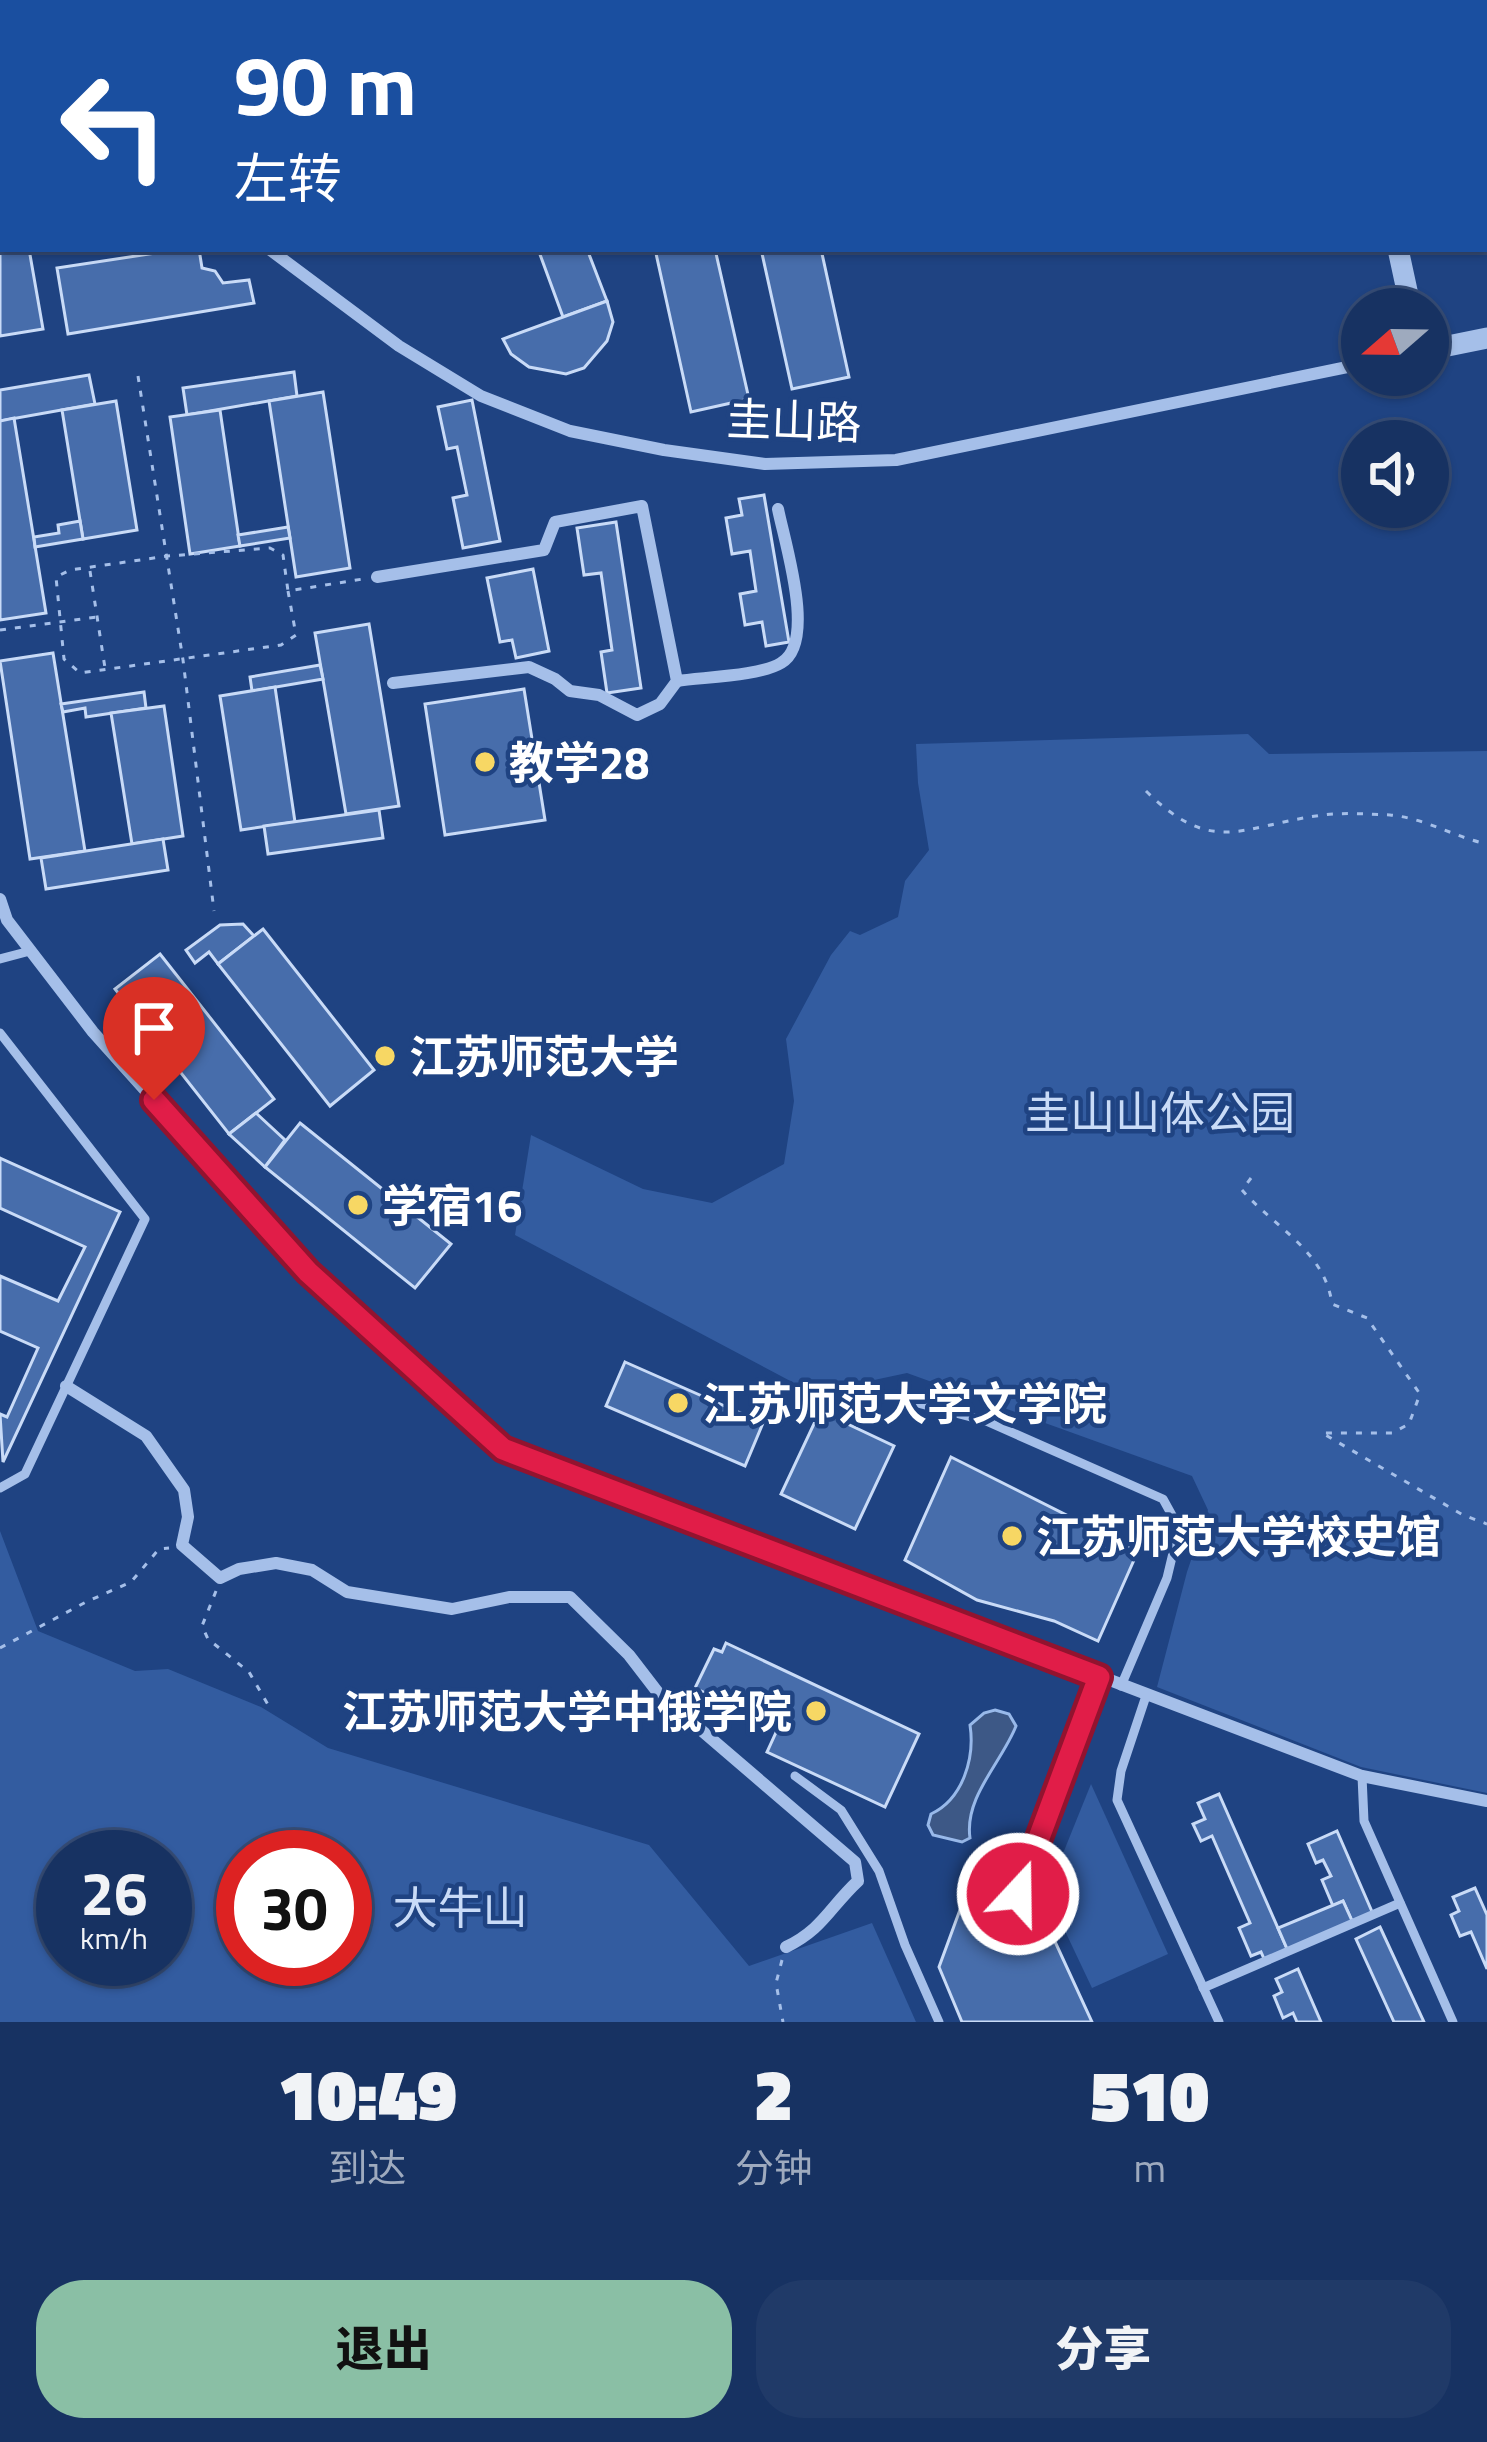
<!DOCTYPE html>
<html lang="zh">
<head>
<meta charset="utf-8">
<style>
	:root { --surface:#173262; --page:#203a68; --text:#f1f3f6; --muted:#9eaabe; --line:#364d77; --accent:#8abfa5 }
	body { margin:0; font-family:"Titillium Web","Noto Sans SC",sans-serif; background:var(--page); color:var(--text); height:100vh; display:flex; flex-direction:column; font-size:45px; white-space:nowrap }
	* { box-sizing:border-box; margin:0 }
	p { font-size:39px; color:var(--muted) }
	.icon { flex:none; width:66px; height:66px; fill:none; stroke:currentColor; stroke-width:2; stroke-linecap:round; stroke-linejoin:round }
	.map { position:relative; height:2022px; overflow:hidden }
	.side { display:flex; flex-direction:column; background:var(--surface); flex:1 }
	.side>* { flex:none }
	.hud { position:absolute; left:0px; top:0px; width:1488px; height:252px; box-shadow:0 3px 9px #0004,0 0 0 3px var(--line); background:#1a4fa0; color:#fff; overflow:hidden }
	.needle { width:78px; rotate:250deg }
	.tools { position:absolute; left:1341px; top:288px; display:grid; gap:24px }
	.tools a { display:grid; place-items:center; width:108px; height:108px; border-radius:50%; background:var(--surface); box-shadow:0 3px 9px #0004,0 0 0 3px var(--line); font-size:60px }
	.speed { position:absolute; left:36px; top:1830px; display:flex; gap:24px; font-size:60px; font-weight:700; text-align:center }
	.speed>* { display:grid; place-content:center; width:156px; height:156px; border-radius:50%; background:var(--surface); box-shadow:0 3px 9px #0004,0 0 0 3px var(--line); line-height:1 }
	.speed small { font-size:30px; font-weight:400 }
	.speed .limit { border:18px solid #d22; background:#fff; color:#111 }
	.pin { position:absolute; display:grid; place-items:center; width:102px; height:102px; color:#fff; margin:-123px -51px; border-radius:50% 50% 50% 0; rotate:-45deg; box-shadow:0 0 12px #0007 }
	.pin .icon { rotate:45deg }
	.me { position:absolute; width:132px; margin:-66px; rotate:21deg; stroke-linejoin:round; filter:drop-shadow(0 0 9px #0008) }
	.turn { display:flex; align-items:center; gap:42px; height:252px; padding:0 36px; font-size:54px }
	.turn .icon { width:156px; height:156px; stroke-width:2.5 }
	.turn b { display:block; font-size:84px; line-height:102px }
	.eta { display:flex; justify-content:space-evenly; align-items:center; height:204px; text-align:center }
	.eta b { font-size:72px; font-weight:800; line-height:84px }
	.button { display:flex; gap:24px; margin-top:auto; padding:24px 36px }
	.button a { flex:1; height:138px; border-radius:48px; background:var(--accent); color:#111; font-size:48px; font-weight:800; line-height:138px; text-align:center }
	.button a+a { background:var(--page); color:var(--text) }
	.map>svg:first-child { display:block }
</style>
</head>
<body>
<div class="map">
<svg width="1487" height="2022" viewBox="0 0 1487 2022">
	<rect width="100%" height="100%" fill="#1f4382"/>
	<g fill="#335ca0" fill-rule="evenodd">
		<polygon points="1248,734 1269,754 1487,751 1487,1793 1361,1767 1157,1687 1187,1572 1208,1510 1192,1476 907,1373 813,1393 515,1235 531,1135 643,1189 712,1203 784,1164 794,1101 786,1039 831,955 850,931 860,935 898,917 905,881 929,850 918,783 916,744"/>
		<path d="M 0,1531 L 38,1631 L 135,1671 L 168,1669 L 261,1707 L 328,1748 L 649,1845 L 749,1966 L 872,1923 L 916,2022 L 0,2022 ZM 63,1857 L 165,1857 L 165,1959 L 63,1959 ZM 243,1857 L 345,1857 L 345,1959 L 243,1959 Z"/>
		<polygon points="1091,1784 1168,1954 1092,1988 1047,1893"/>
	</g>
	<path fill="#3d5886" stroke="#98b9ea" stroke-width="3" d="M 995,1710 L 1009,1714 L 1016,1726 C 1002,1762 964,1797 970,1838 L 962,1842 L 933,1835 L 928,1825 L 931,1814 C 963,1799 975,1758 970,1725 L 984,1713 Z"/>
	<g fill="#476dab" stroke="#c9dbf7" stroke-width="3">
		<polygon points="29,249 43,329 0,336 0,252"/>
		<polygon points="182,249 199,249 202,268 215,271 223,283 249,280 254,303 68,334 57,268"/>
		<polygon points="538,249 587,249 607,301 563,317"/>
		<polygon points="655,249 715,249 749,399 691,412"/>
		<polygon points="761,249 821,249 849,377 792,389"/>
		<polygon points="607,301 613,322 607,341 584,368 566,374 529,367 511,354 503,339"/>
		<polygon points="294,372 297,396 187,415 183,388"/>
		<polygon points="89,375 95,404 0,421 0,390"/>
		<polygon points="323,392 350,568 296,577 269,401"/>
		<polygon points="472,400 500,541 463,548 453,498 467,495 457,447 447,449 438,407"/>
		<polygon points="116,401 137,530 83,539 62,410"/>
		<polygon points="220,410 240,546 190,554 170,417"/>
		<polygon points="14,418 46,613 0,620 0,421"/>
		<polygon points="764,495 789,642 766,646 762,622 745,625 740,594 756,591 750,551 732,554 726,518 742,515 739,499"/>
		<polygon points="80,521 83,539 35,547 34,537 59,533 58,525"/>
		<polygon points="616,522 641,688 607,693 601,652 612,650 601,573 584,575 577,528"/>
		<polygon points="288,527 290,538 240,546 238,535"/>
		<polygon points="533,569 549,651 516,658 512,640 500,642 487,578"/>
		<polygon points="369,624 399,806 346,814 315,633"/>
		<polygon points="53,653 85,851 30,859 0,661"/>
		<polygon points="320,665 323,679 252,691 250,677"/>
		<polygon points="275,687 295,822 241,830 220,696"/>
		<polygon points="524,689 545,820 445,835 425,704"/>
		<polygon points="144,692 146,708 86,717 85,708 63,712 61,704"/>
		<polygon points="164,706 183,836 132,844 111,713"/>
		<polygon points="379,810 383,838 268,854 264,826"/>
		<polygon points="163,839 168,870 46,889 41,858"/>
		<polygon points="243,924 254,936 218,964 209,952 195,963 186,950 220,925"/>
		<polygon points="263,929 374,1070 330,1106 218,964"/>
		<polygon points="160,954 274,1099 229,1134 115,989"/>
		<polygon points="256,1113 285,1140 265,1167 229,1134"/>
		<polygon points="300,1123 451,1244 415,1288 265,1167"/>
		<polygon points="0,1158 120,1212 3,1462 0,1414 7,1417 38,1348 0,1331 0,1276 58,1301 85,1247 0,1208"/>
		<polygon points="625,1362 763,1423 745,1466 606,1406"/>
		<polygon points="820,1411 894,1446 855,1529 781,1494"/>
		<polygon points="951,1457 1138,1551 1098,1641 1054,1621 977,1600 905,1560"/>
		<polygon points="726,1643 919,1734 885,1807 767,1752 778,1728 695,1688 714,1649 722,1652"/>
		<polygon points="1219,1794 1288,1951 1265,1961 1261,1952 1251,1956 1239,1928 1250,1923 1212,1836 1201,1841 1193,1824 1205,1819 1198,1803"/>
		<polygon points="1337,1831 1373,1914 1353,1923 1343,1901 1333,1906 1322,1880 1331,1876 1323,1860 1316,1863 1308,1844"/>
		<polygon points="968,1888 1002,1901 996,1917 1052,1935 1092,2022 962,2022 939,1967"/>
		<polygon points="1475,1888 1487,1915 1487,1969 1471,1932 1460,1936 1451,1915 1459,1911 1453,1897"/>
		<polygon points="1343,1901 1353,1923 1288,1951 1278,1928"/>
		<polygon points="1380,1927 1424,2022 1394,2022 1356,1939"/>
		<polygon points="1298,1969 1321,2022 1297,2022 1293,2013 1283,2018 1274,1996 1282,1992 1276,1979"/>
	</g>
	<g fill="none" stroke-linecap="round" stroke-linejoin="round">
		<g stroke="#a5bfe9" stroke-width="3" stroke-dasharray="6 9" stroke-linecap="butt">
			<polyline points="138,376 183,660 214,911"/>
			<polyline points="90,571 105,668"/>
			<polyline points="288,591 296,635 281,645 80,673 64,659 56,577 70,570 168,556 270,548 283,555 288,591 363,579"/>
			<polyline points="0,630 97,617"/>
			<path d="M 1146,791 C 1212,856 1240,827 1316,816 C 1340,812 1367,814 1390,815 C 1425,818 1454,837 1487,844"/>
			<path d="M 1251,1178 L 1242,1190 C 1274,1227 1325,1251 1332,1304 L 1367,1318 L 1420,1394 L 1409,1424 L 1392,1433 L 1322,1433 L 1463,1515 L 1487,1524"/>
			<polyline points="216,1591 202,1626 208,1639 249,1672 270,1708"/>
			<polyline points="0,1648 86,1602 131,1582 159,1549 169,1548"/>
			<polyline points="782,1960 776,1983 783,2022"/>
		</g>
		<g stroke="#a5bfe9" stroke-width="9">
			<polyline points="0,959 30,951"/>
			<polyline points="0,1033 145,1219 25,1474 0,1488"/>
			<polyline points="891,1396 986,1421 1163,1499 1179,1528 1167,1578 1121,1686"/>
			<polyline points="1146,1696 1121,1771 1117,1800 1219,2022"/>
			<polyline points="795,1776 841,1810 879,1871 905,1945 939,2022"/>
			<polyline points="1362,1776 1364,1821 1453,2022"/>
			<polyline points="1203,1988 1400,1903"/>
		</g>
		<g stroke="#a5bfe9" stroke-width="12">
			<polyline points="0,161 3,161"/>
			<polyline points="269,249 399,346 481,396 570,431 664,450 765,464 896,460 1362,364"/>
			<polyline points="377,577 544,550 555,522 642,506 677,681 660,704 637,715 599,695 570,691 555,679 529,667 393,683"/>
			<path d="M 677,681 C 704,677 760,676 781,663 C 817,643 785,544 778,509"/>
			<polyline points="0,899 7,920 93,1032 308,1272 503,1449 1362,1776 1487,1801"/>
			<path d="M 66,1386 L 146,1436 L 184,1490 L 188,1517 L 182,1545 L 220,1578 L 239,1569 L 276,1563 L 312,1570 L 347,1592 L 452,1609 L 509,1597 L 570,1597 L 629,1655 L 659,1694 L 855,1862 L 858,1881 C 829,1908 823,1929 786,1947"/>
			<polyline points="1018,1895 1099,1677"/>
		</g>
		<g stroke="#a5bfe9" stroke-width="21">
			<polyline points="1346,0 1347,3"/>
			<polyline points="1398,249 1411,309"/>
			<polyline points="1428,350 1487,338"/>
		</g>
	</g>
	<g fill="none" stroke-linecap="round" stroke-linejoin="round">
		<defs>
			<polyline id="route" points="154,1100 308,1272 503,1449 1099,1677 1018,1894"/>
		</defs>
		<use href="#route" stroke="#92132f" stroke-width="30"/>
		<use href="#route" stroke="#e11d48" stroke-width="21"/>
	</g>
	<g fill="#f7d764" stroke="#1f4382" stroke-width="4.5">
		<circle cx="485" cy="762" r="12"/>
		<circle cx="385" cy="1056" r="12"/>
		<circle cx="358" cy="1205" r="12"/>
		<circle cx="678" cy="1403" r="12"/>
		<circle cx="1012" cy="1536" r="12"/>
		<circle cx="816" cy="1711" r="12"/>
	</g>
	<g text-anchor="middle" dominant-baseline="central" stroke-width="9" stroke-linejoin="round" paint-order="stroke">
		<g font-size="45" fill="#fff" stroke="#1f4382">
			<text transform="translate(794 420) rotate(2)">圭山路</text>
		</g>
		<g font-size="45" font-weight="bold" fill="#fff" stroke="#1f4382" text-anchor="start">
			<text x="509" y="762">教学28</text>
			<text x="409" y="1056">江苏师范大学</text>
			<text x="382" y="1205">学宿16</text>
			<text x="702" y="1403">江苏师范大学文学院</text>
			<text x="1036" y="1536">江苏师范大学校史馆</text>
			<text x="792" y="1711" text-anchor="end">江苏师范大学中俄学院</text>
		</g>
		<g font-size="45" fill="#c9dbf7" stroke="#1f4382">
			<text x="1160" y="1112">圭山山体公园</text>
			<text x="460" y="1907">大牛山</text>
		</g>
	</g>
</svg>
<div class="tools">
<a><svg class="needle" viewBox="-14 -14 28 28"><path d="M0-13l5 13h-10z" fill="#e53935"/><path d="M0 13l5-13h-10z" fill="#9eaabe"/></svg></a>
<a><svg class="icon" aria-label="sound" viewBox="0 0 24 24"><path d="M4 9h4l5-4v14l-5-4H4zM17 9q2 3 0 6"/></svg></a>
</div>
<div class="speed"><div>26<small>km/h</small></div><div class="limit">30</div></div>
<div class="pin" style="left:154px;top:1100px;background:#d93025"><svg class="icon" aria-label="arrive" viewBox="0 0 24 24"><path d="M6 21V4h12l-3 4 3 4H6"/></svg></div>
<svg class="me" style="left:1018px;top:1894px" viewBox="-20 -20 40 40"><circle r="17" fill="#e11d48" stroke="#fff" stroke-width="3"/><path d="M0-11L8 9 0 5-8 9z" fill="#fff"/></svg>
<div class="hud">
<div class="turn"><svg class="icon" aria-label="left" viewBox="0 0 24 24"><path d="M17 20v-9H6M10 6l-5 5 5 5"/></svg><div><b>90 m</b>左转</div></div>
</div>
</div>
<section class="side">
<div class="eta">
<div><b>10:49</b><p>到达</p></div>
<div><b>2</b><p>分钟</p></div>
<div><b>510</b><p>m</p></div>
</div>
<div class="button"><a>退出</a><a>分享</a></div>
</section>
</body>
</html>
